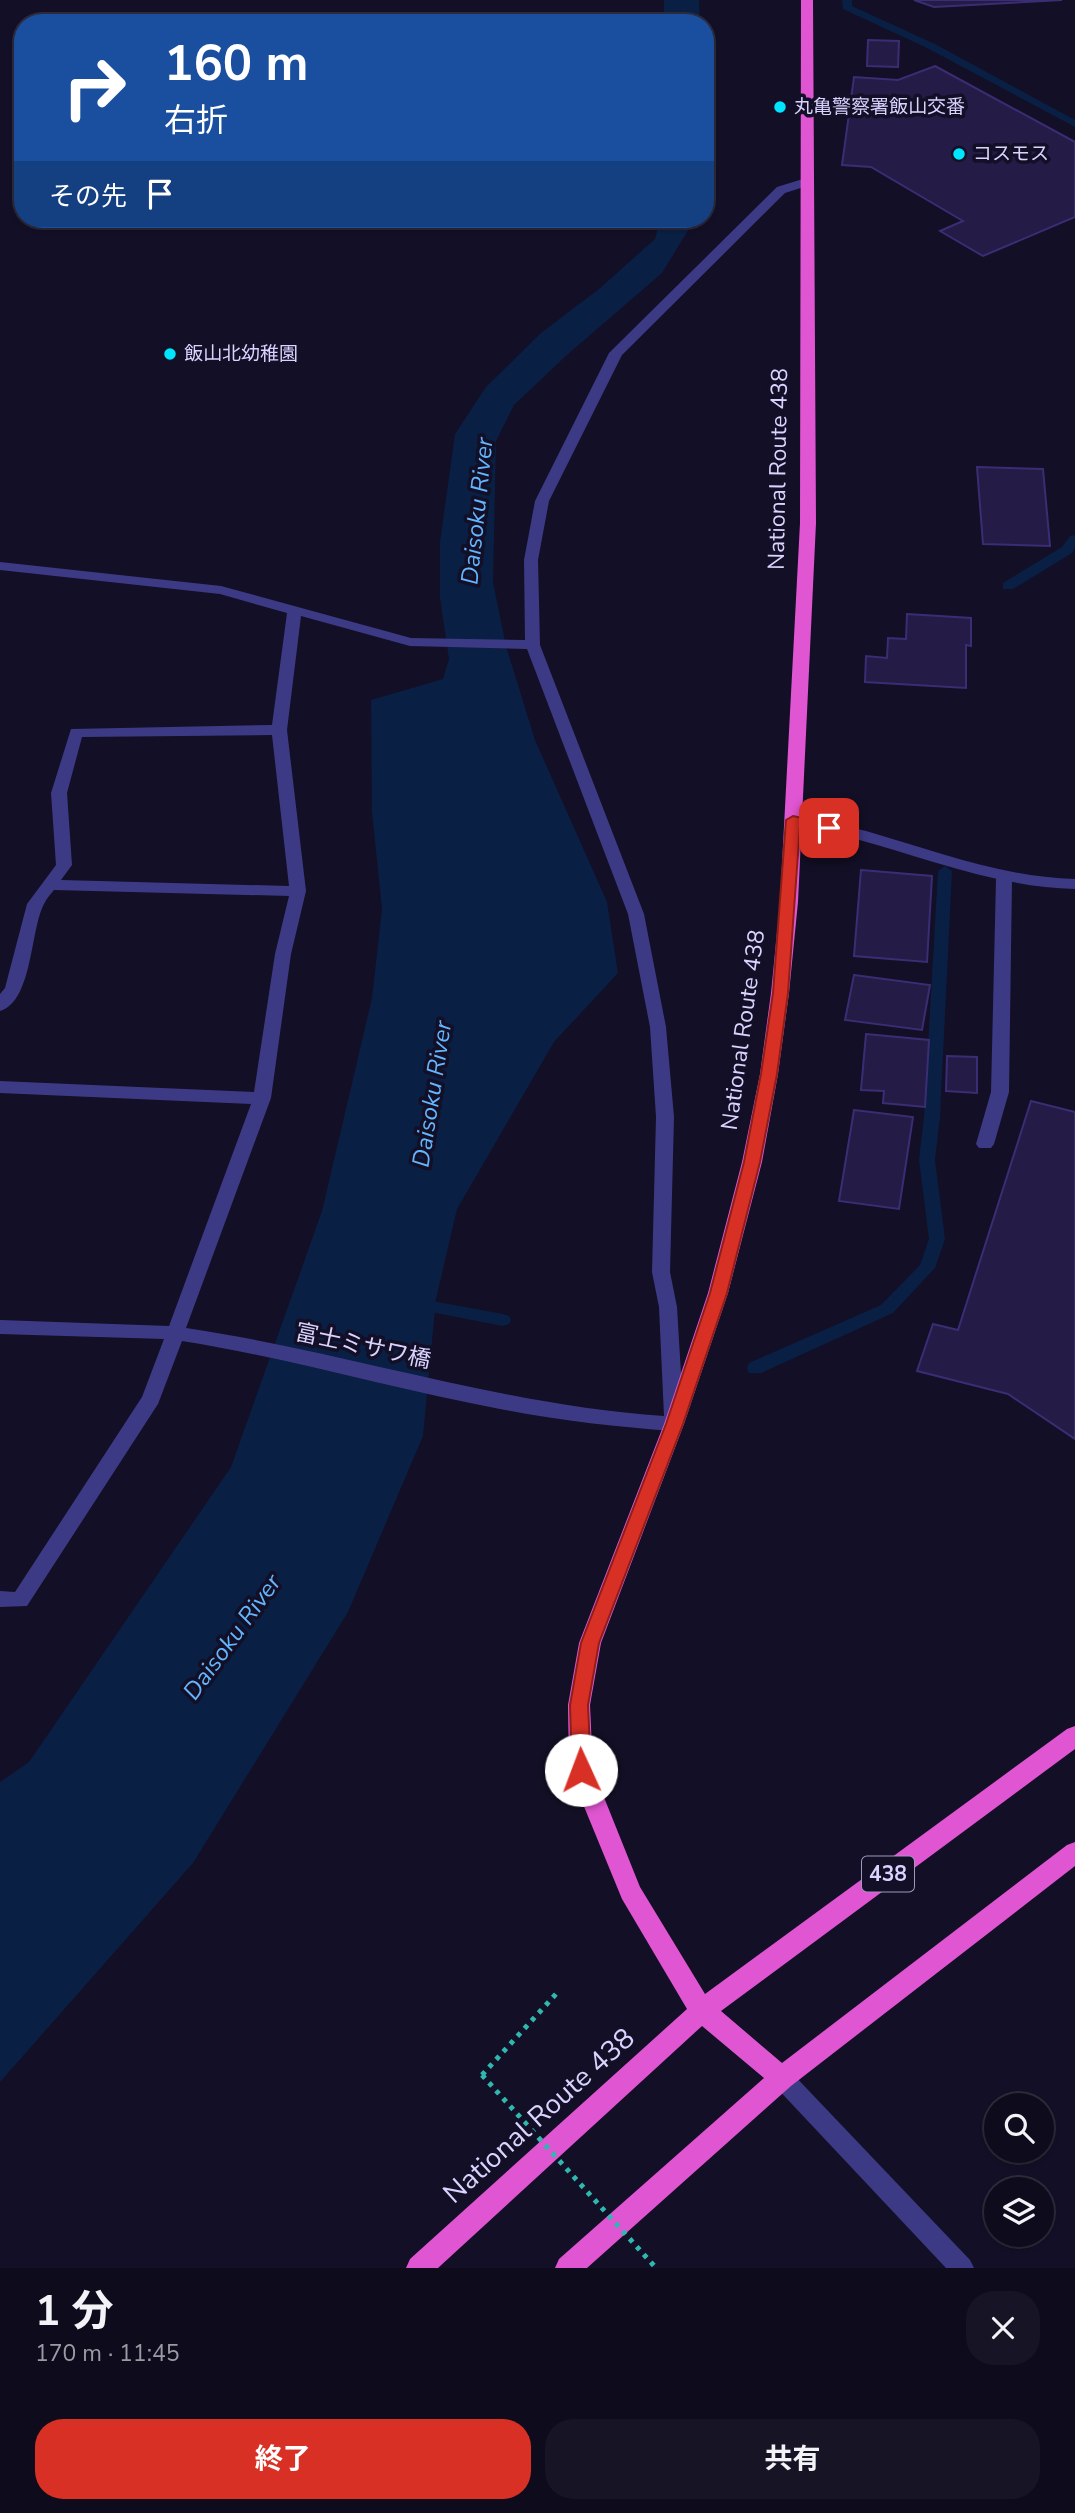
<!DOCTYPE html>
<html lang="ja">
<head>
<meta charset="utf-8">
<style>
	:root { --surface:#0e0b1c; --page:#171425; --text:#f1f3f6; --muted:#9b9ba3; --line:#2e2b3b; --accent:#d93025 }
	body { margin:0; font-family:"Nunito Sans","Noto Sans JP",sans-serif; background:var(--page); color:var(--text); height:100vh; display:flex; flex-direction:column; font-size:26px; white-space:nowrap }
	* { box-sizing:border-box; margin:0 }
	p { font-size:23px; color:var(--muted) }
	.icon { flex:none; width:38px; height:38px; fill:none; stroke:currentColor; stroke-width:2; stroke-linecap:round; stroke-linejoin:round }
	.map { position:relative; height:2268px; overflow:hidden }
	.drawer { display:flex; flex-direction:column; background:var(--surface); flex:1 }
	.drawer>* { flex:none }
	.top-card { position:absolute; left:14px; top:14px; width:700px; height:214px; border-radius:28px; box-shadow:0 2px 5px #0004,0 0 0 2px var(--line); background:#1a4fa0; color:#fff; overflow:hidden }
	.buttons { position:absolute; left:984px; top:2093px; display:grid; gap:14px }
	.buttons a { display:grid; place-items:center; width:70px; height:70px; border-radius:50%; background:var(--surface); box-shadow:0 2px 5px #0004,0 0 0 2px var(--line); font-size:35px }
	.pin { position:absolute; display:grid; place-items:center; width:60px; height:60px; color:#fff; margin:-30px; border-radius:14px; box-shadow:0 4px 10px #0006 }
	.me { position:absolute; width:77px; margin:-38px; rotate:358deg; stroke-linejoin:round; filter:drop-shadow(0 0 5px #0008) }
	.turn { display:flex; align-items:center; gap:24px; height:147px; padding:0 35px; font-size:32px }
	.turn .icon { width:91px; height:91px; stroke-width:2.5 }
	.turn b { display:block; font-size:49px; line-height:60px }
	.then { display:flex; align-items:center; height:66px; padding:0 35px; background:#0003; gap:14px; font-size:26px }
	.round { display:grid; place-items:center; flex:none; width:74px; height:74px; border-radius:28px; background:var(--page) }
	.head { display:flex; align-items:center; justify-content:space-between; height:119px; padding:0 35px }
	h1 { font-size:42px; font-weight:700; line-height:52px }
	.cta { display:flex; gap:14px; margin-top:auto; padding:14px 35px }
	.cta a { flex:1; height:80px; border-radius:28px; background:var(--accent); color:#fff; font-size:28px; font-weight:700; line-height:80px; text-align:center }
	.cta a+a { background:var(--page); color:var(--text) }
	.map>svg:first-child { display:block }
</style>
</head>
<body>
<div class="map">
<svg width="1075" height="2268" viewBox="0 0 1075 2268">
	<rect width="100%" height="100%" fill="#130f26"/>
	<g fill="#0a1f44">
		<polygon points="664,0 699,0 700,23 664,23"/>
		<polygon points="660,219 695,219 662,273 568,354 514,405 496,441 493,582 506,646 535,740 607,902 618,973 554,1042 457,1209 436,1299 423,1436 348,1612 193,1863 0,2082 0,1782 29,1762 231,1467 322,1211 372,998 382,909 372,812 371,700 443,679 449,659 440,598 440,542 455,434 486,387 541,333 599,289 655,239"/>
	</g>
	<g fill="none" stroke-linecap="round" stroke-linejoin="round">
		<g fill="#0a1f44" fill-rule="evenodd">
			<polygon points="842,0 852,0 852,6 935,44 1075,120 1075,127 927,48 843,9"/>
			<polygon points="1075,535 1075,548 1072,553 1013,589 1003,589 1003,583 1062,547 1070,536"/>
			<polygon points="945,866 952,871 940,1117 935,1160 945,1239 935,1268 893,1313 761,1373 749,1373 747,1368 749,1363 881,1305 920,1265 929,1239 919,1160 924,1117 938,871"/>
			<polygon points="416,1298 503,1314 509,1316 511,1320 509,1324 503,1326 410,1308 408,1304 410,1300"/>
		</g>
	</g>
	<g fill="#241b47" stroke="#3b2d73" stroke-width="2">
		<polygon points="914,0 1062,0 934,7"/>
		<polygon points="868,40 899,41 898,67 867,66"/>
		<polygon points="935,66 1075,142 1075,217 983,256 940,231 963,221 871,167 842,165 854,77 898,80"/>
		<polygon points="977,467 1043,469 1050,546 983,544"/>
		<polygon points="907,614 971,618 971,646 966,645 966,688 865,682 866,656 887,658 888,638 906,639"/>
		<polygon points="861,870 932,876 927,962 854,956"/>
		<polygon points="854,975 930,985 922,1030 845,1020"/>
		<polygon points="866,1034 929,1040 925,1107 883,1103 884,1091 861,1090"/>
		<polygon points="947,1056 977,1057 977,1093 946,1091"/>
		<polygon points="1031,1101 1075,1112 1075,1439 1008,1394 917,1371 933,1324 958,1330"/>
		<polygon points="854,1110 913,1117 899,1209 839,1201"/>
	</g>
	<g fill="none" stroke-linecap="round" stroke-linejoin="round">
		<polyline stroke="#2fb8b0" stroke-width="5" stroke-dasharray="4.5 6" stroke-linecap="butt" points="482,2075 556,1994"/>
		<polygon fill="#3d3a85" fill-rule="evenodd" points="1004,874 1012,879 1009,1092 994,1144 991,1148 979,1148 976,1144 991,1092 996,879"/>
		<g fill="#3d3a85" fill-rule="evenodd">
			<path d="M 806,178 L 812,182 L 810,185 L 785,193 L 622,355 L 549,501 L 538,560 L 540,645 L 644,914 L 666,1027 L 674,1117 L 670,1272 L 677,1307 L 684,1424 L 681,1429 L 674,1431 C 615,1427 558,1420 500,1409 C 393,1389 289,1358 182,1341 L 158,1404 L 27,1606 L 0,1607 L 0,1591 L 15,1592 L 142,1397 L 164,1339 L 0,1334 L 0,1320 L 169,1326 L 251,1104 L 0,1093 L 0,1081 L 254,1092 L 275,954 L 289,896 L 54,890 C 50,895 46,899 44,904 C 30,930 33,1001 0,1011 L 0,994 L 5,988 L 27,904 L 56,865 L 51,793 L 71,729 L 272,725 L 287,613 L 220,594 L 0,570 L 0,562 L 221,586 L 411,638 L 525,640 L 524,560 L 535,501 L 609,353 L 777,187 ZM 301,616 L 410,646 L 527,649 L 628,914 L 650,1027 L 656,1117 L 652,1272 L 659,1307 L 664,1416 C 501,1405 347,1352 186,1328 L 271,1098 L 291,954 L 306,891 L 287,730 ZM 272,735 L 289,886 L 61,880 L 72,865 L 67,793 L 82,737 Z"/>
			<path d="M 793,815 C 818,820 842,825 866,831 C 936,851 1001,877 1075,879 L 1075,889 C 998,887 929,859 856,839 C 833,833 810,830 787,824 L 785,820 L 787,816 Z"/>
			<polygon points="782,2068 790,2071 970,2260 974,2268 946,2268 774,2085 771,2078 774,2071"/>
		</g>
		<polygon fill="#e055d1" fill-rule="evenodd" points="801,0 813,0 816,523 798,902 789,993 778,1074 762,1162 728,1293 684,1424 601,1643 590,1705 593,1770 640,1887 705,1994 1067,1729 1075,1726 1075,1749 721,2011 782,2063 1067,1845 1075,1842 1075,1866 791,2086 587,2268 555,2268 559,2259 764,2078 702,2026 438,2268 406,2268 410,2259 687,2009 622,1899 569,1770 568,1705 579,1643 664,1424 708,1293 742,1162 760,1074 771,993 780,902 800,523"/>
		<polyline stroke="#2fb8b0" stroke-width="5" stroke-dasharray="4.5 6" stroke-linecap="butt" points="482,2075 656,2268"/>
	</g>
	<polygon fill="#d93025" stroke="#8d1f18" stroke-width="2" points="793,816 834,825 837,828 829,833 800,826 788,993 777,1074 760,1162 727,1293 683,1424 599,1643 588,1705 591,1770 588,1775 581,1778 574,1775 572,1770 570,1705 581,1643 666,1424 710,1293 744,1162 761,1074 773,993 786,820"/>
	<g fill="#00e5ff" stroke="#130f26" stroke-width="2.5">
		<circle cx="780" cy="107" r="7"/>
		<circle cx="959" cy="154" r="7"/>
		<circle cx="170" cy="354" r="7"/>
	</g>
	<g text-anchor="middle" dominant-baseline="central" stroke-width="7" stroke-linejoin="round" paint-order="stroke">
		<g font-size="19" fill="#d9d4ff" stroke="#130f26" text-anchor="start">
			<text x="794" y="107">丸亀警察署飯山交番</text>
			<text x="973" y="154">コスモス</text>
			<text x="184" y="354">飯山北幼稚園</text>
		</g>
		<rect fill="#130f26" stroke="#9e99be" stroke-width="2" x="862" y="1856.5" width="52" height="35" rx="5"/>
		<g font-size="21" font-weight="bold" fill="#d9d4ff">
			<text x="888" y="1874">438</text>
		</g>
		<g font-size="23" fill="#d9d4ff" stroke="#130f26">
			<text transform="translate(778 469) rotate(-89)">National Route 438</text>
			<text transform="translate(743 1030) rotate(-82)">National Route 438</text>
			<text transform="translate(363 1346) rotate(12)">富士ミサワ橋</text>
		</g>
		<g font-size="24" font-style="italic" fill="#62b6ff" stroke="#130f26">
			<text transform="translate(477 511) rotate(-84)">Daisoku River</text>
			<text transform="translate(432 1094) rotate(-81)">Daisoku River</text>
			<text transform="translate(232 1637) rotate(-54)">Daisoku River</text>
		</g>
		<g font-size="28" fill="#d9d4ff" stroke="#130f26">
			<text transform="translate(539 2116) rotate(-42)">National Route 438</text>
		</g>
	</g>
</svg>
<div class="buttons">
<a><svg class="icon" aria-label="search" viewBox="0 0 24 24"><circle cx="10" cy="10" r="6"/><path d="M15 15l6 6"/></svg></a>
<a><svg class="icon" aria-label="layers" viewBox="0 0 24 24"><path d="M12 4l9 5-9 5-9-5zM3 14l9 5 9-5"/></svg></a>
</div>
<div class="pin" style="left:829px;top:828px;background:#d93025"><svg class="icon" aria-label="arrive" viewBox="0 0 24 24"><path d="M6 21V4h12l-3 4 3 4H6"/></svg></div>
<svg class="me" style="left:581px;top:1770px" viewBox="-20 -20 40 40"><circle r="19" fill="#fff"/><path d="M0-13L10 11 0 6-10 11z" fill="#d93025"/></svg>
<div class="top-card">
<div class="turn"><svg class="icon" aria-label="right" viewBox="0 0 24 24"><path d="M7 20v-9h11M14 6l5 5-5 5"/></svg><div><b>160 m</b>右折</div></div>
<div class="then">その先<svg class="icon" aria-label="arrive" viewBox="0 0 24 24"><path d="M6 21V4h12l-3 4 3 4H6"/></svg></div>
</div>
</div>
<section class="drawer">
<div class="head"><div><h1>1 分</h1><p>170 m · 11:45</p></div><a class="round"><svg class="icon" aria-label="close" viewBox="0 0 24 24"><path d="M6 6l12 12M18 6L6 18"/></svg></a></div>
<div class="cta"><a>終了</a><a>共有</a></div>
</section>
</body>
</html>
